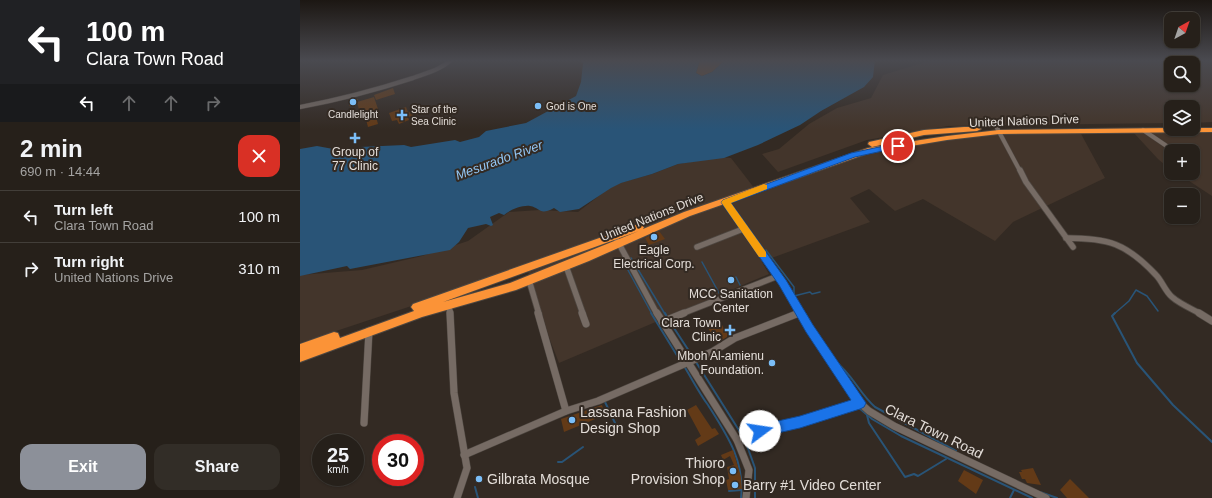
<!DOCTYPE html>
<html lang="en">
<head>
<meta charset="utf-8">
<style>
	:root { --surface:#26201a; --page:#322d27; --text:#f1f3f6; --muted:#a4a3a2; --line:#423e39; --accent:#8c9099 }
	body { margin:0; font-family:Helvetica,sans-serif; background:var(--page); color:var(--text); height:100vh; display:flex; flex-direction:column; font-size:15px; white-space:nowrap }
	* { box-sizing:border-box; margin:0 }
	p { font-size:13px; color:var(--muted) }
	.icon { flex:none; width:22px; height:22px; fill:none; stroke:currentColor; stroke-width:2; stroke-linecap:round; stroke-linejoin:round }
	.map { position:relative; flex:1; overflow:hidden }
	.drawer { display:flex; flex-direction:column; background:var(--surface); width:300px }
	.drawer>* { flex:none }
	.guide { background:#202124; color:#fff; overflow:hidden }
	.needle { width:26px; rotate:40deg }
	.fabs { position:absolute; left:864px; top:12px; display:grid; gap:8px }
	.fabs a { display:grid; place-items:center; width:36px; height:36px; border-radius:8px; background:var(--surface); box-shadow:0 1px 3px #0004,0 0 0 1px var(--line); font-size:20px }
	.speed { position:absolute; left:12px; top:434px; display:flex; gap:8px; font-size:20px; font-weight:700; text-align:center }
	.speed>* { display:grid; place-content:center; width:52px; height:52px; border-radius:50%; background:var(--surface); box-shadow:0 1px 3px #0004,0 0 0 1px var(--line); line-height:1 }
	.speed small { font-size:10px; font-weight:400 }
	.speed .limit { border:6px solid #d22; background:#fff; color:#111 }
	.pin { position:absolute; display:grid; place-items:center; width:34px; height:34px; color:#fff; margin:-17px; border:2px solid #fff; border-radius:50%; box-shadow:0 1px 4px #0007 }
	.me { position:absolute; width:44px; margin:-22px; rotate:76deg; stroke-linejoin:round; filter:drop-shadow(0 0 3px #0008) }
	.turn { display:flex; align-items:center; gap:14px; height:84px; padding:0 20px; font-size:18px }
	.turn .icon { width:52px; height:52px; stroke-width:2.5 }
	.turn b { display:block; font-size:28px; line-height:34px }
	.lanes { display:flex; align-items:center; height:38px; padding:0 20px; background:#0003; justify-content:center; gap:20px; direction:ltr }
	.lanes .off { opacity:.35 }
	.round { display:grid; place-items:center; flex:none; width:42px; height:42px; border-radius:12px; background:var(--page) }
	.overview { display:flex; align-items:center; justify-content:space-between; height:68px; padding:0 20px }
	h1 { font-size:24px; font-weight:600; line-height:30px }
	.button { display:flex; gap:8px; margin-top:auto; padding:8px 20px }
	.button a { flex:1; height:46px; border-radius:12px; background:var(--accent); color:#fff; font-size:16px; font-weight:600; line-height:46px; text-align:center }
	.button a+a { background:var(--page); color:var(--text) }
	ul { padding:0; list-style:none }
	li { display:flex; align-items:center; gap:12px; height:52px; padding:0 20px; border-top:1px solid var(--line) }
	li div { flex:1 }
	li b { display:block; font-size:15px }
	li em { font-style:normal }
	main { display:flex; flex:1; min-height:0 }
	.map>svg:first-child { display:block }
</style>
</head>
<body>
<main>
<section class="drawer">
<div class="guide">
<div class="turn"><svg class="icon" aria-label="left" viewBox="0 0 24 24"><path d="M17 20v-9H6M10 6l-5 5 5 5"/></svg><div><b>100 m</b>Clara Town Road</div></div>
<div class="lanes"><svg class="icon" aria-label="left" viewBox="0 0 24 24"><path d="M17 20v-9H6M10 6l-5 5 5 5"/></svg><svg class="icon off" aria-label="ahead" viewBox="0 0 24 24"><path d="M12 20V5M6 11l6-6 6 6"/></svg><svg class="icon off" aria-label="ahead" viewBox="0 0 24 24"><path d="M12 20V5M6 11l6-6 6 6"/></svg><svg class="icon off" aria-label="right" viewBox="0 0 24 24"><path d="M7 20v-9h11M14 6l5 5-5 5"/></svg></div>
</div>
<div class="overview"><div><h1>2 min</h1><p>690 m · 14:44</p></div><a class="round" style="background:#d93025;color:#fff"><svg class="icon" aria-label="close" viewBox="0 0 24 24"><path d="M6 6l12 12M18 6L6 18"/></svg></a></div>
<ul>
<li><svg class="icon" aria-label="left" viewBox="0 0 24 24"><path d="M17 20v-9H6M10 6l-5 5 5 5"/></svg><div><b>Turn left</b><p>Clara Town Road</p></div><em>100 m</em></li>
<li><svg class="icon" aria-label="right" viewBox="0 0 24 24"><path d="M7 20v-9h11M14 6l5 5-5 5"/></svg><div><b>Turn right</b><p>United Nations Drive</p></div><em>310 m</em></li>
</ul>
<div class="button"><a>Exit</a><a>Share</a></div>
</section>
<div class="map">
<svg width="912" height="498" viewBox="0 0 912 498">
	<rect width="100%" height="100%" fill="#332a23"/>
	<g fill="#43352b" fill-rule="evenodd">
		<path d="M 632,60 L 912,60 L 912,122 L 893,123 L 893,107 L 871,107 L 871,123 L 648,126 L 567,140 L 478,172 L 462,154 L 479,149 L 509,124 L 537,108 L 571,98 L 583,75 ZM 871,63 L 893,63 L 893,85 L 871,85 Z"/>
		<polygon points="780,132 805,178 713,222 695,241 623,199 595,211 569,189 550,198 570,222 469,259 462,262 469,274 259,363 250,340 231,278 226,268 0,343 0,275 62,270 122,256 168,241 209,212 240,210 278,212 313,185 352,174 378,164 420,157 431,158 455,189 571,152 674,134"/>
		<polygon points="833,132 912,132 912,196 877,173 893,173 893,151 871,151 871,170 858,159"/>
	</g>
	<polygon fill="#6c4a31" points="400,60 425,60 412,72 402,76 396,73"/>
	<path fill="#295477" d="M 280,60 L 400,60 L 396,73 L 402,76 L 412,72 L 425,60 L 575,60 L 573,77 L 564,87 L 521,111 L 500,125 L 458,145 L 424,158 L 378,164 L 352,174 L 321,183 L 311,188 L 279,209 L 260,212 L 254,208 C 239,216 241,208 230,206 C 222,205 210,210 204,215 L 199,213 L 190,217 L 193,225 L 191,226 L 186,224 L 168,228 L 159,242 L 150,250 L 50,269 L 47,266 L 0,276 L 0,149 L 17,146 L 44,151 L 60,147 L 104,145 L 111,147 L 155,140 L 160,142 L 179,137 L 186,131 L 226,123 L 276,96 L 281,82 L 283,63 Z"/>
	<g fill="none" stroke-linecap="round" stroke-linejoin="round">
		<g stroke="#295477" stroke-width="1.5">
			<polyline points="442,231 453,245"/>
			<polyline points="466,250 494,287 494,296 505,314"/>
			<polyline points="331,258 365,314"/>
			<polyline points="323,261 352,314"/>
			<polyline points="402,262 419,293"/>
			<polyline points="436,277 440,285"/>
			<polyline points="494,296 510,292 512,294 520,292"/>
			<polyline points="814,314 829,301 836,290 847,296 858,311"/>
		</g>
		<g stroke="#295477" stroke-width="2">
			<polyline points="351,313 381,362"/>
			<polyline points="365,313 367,317"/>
			<polyline points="505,313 509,320"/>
			<polyline points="815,313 812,316 837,363 873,405 912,442"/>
			<polyline points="370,322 393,357"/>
			<polyline points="512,337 554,403"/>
			<polyline points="396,362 442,435"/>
			<path d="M 536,362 C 552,374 560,394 575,407 L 656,451"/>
			<path d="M 384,366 C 392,379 399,393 408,405 C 427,435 445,461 441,498"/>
			<polyline points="305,402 316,425 315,428"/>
			<polyline points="558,407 572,419 601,436 732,498"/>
			<polyline points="538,414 557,408"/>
			<polyline points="567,415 569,423 605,477 614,474 618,476 646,459"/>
			<polyline points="445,440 455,468 455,498"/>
			<polyline points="258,462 262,462 283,447"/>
			<polyline points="175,487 178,498"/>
			<polyline points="429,491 442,490"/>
			<polyline points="740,492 757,498"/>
			<polyline points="710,498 714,490"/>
		</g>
	</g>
	<g fill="#633a17">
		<polygon points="93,88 95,94 76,100 74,95"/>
		<polygon points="74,97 79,112 75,113 78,124 68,127 65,116 61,117 57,102 56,105 49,106 52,99 58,99 57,102"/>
		<polygon points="106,107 108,112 120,109 122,113 108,117 109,120 99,124 97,120 92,121 89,113"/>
		<polygon points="359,231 365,239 349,245 345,238"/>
		<polygon points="418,318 428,335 427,337 417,343 405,323"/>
		<polygon points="302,405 305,415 264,432 261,419"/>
		<polygon points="396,405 412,429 415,428 419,434 398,446 395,440 401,436 387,410"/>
		<polygon points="433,450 441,477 442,489 428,490 426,480 429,479 427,467 434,465 430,456 423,460 421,455"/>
		<polygon points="733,468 741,485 727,483 725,479 722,479 719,472 722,472 721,470"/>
		<polygon points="664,470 683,480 676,494 658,481"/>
		<polygon points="770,479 789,498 767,498 760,490"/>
	</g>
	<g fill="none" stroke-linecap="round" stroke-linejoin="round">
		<defs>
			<g id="street-far2">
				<path d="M 0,107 C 38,100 76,90 113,78 C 126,73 140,70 151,60"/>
				<polyline points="697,128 720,171"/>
				<polyline points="843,130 874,151"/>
				<polyline points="866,163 871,158"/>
			</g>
			<g id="street-far1">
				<polyline points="720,170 726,182 773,247"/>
				<polyline points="426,202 482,283 500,314"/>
				<path d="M 766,238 C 808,238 826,243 856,275 C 862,281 865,291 872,297 C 880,304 892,309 901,314"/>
				<polyline points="317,240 357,314"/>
				<polyline points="397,247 443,229"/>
				<polyline points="266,266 283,314"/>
				<polyline points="229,280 239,314"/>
				<polyline points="149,304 150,314"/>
				<polyline points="381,314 478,276"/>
				<polyline points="496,314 500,313"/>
			</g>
			<g id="street">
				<polyline points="150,313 154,393 167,468 157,498"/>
				<polyline points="238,313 266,411"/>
				<polyline points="282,313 286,324"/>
				<polyline points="357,313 437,440 449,470 446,498"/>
				<polyline points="500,313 560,403 569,411 594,426 746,498"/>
				<polyline points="899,313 912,321"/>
				<polyline points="362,322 384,313"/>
				<polyline points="64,423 69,331"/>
				<polyline points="437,440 460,431 500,422 560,403"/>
				<polyline points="164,455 266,411 298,401 412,352 435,338 499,313"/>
			</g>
			<g id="highway">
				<polygon points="664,127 677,127 681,129 677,131 624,135 572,147 568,144 569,142 624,130"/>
				<path d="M 871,128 L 912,128 L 912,132 L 699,134 L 647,140 L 569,153 L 390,216 L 289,261 L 216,290 L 122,317 L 0,362 L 0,344 L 34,332 L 38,333 L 40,338 L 114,311 L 111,307 L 113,304 L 336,225 L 342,225 L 344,227 L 343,229 L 384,212 L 568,148 L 647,136 L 699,130 ZM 339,231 L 210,283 L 143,302 Z"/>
			</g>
		</defs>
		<use href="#street-far2" stroke="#4e4741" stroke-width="5"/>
		<use href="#street-far1" stroke="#4e4741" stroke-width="7"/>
		<use href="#street" stroke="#4e4741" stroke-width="8"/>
		<use href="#highway" stroke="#4e4741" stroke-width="2"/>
		<use href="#street-far2" stroke="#766b64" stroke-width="4"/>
		<use href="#street-far1" stroke="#766b64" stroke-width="5.5"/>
		<use href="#street" stroke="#766b64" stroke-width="7"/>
		<use href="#highway" fill="#fb9337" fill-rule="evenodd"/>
	</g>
	<linearGradient id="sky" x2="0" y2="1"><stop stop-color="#1c1713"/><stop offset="0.47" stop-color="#4a4a50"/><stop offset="1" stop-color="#4a4a50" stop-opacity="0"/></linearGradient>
	<rect width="912" height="129" fill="url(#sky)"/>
	<polygon fill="#1a73e8" stroke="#114b97" points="598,143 601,144 601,147 555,157 431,203 486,280 513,325 566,403 564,407 560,409 500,428 460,437 455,435 454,431 455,427 460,425 500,416 551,400 506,332 479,285 421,202 423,200 551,153"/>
	<polygon fill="#f59e0b" points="464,184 467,185 467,189 431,203 466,252 466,257 459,257 421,202 423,200"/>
	<g fill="#7bbef8" stroke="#332a23" stroke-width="1.5">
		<circle cx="53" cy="102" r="4"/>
		<circle cx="238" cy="106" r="4"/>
		<path d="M100 109h4v4h4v4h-4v4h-4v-4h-4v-4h4z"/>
		<path d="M53 132h4v4h4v4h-4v4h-4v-4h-4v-4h4z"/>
		<circle cx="354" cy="237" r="4"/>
		<circle cx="431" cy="280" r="4"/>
		<path d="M428 324h4v4h4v4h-4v4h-4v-4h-4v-4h4z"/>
		<circle cx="472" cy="363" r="4"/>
		<circle cx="272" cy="420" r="4"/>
		<circle cx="433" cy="471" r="4"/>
		<circle cx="179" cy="479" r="4"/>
		<circle cx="435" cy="485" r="4"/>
	</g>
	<g text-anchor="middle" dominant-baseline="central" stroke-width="4" stroke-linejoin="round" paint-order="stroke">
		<g font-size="10" fill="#e3ddd8" stroke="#332a23" text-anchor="start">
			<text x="246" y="106">God is One</text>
			<text x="111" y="109">Star of the<tspan x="111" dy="12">Sea Clinic</tspan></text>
			<text x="53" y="114" text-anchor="middle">Candlelight</text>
		</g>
		<g font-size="12" fill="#e3ddd8" stroke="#332a23">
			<text transform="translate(724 121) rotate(-2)">United Nations Drive</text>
			<text transform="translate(352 217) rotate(-22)">United Nations Drive</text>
		</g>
		<g font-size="12" fill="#e3ddd8" stroke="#332a23">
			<text x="55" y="152">Group of<tspan x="55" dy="14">77 Clinic</tspan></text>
			<text x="354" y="250">Eagle<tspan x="354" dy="14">Electrical Corp.</tspan></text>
			<text x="431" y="294">MCC Sanitation<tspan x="431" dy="14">Center</tspan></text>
			<text x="421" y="323" text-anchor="end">Clara Town<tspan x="421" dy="14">Clinic</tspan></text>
			<text x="464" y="356" text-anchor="end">Mboh Al-amienu<tspan x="464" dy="14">Foundation.</tspan></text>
		</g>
		<g font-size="13" font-style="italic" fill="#93c7f5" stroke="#332a23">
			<text transform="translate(199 160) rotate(-20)">Mesurado River</text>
		</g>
		<g font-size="14" fill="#e3ddd8" stroke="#332a23" text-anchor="start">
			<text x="280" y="412">Lassana Fashion<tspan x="280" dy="16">Design Shop</tspan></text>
			<text x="425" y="463" text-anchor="end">Thioro<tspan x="425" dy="16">Provision Shop</tspan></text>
			<text x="187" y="479">Gilbrata Mosque</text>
			<text x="443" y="485">Barry #1 Video Center</text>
		</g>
		<g font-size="14" fill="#e3ddd8" stroke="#332a23">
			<text transform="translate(634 431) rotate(26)">Clara Town Road</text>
		</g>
	</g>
</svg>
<div class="fabs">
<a><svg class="needle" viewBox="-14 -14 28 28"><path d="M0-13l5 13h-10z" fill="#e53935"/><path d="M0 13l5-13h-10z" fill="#a4a3a2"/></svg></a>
<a><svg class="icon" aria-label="search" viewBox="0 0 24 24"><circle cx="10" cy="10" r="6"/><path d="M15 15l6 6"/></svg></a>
<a><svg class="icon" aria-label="layers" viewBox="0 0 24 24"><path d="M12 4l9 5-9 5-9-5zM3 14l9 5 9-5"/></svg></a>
<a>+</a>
<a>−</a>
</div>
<div class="speed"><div>25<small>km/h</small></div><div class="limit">30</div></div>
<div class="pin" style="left:598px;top:146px;background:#d93025"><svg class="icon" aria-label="arrive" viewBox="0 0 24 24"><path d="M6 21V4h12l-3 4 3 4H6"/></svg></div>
<svg class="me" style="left:460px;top:431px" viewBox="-20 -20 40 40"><circle r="19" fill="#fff"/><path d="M0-13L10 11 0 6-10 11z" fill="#1a73e8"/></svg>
</div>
</main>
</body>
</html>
